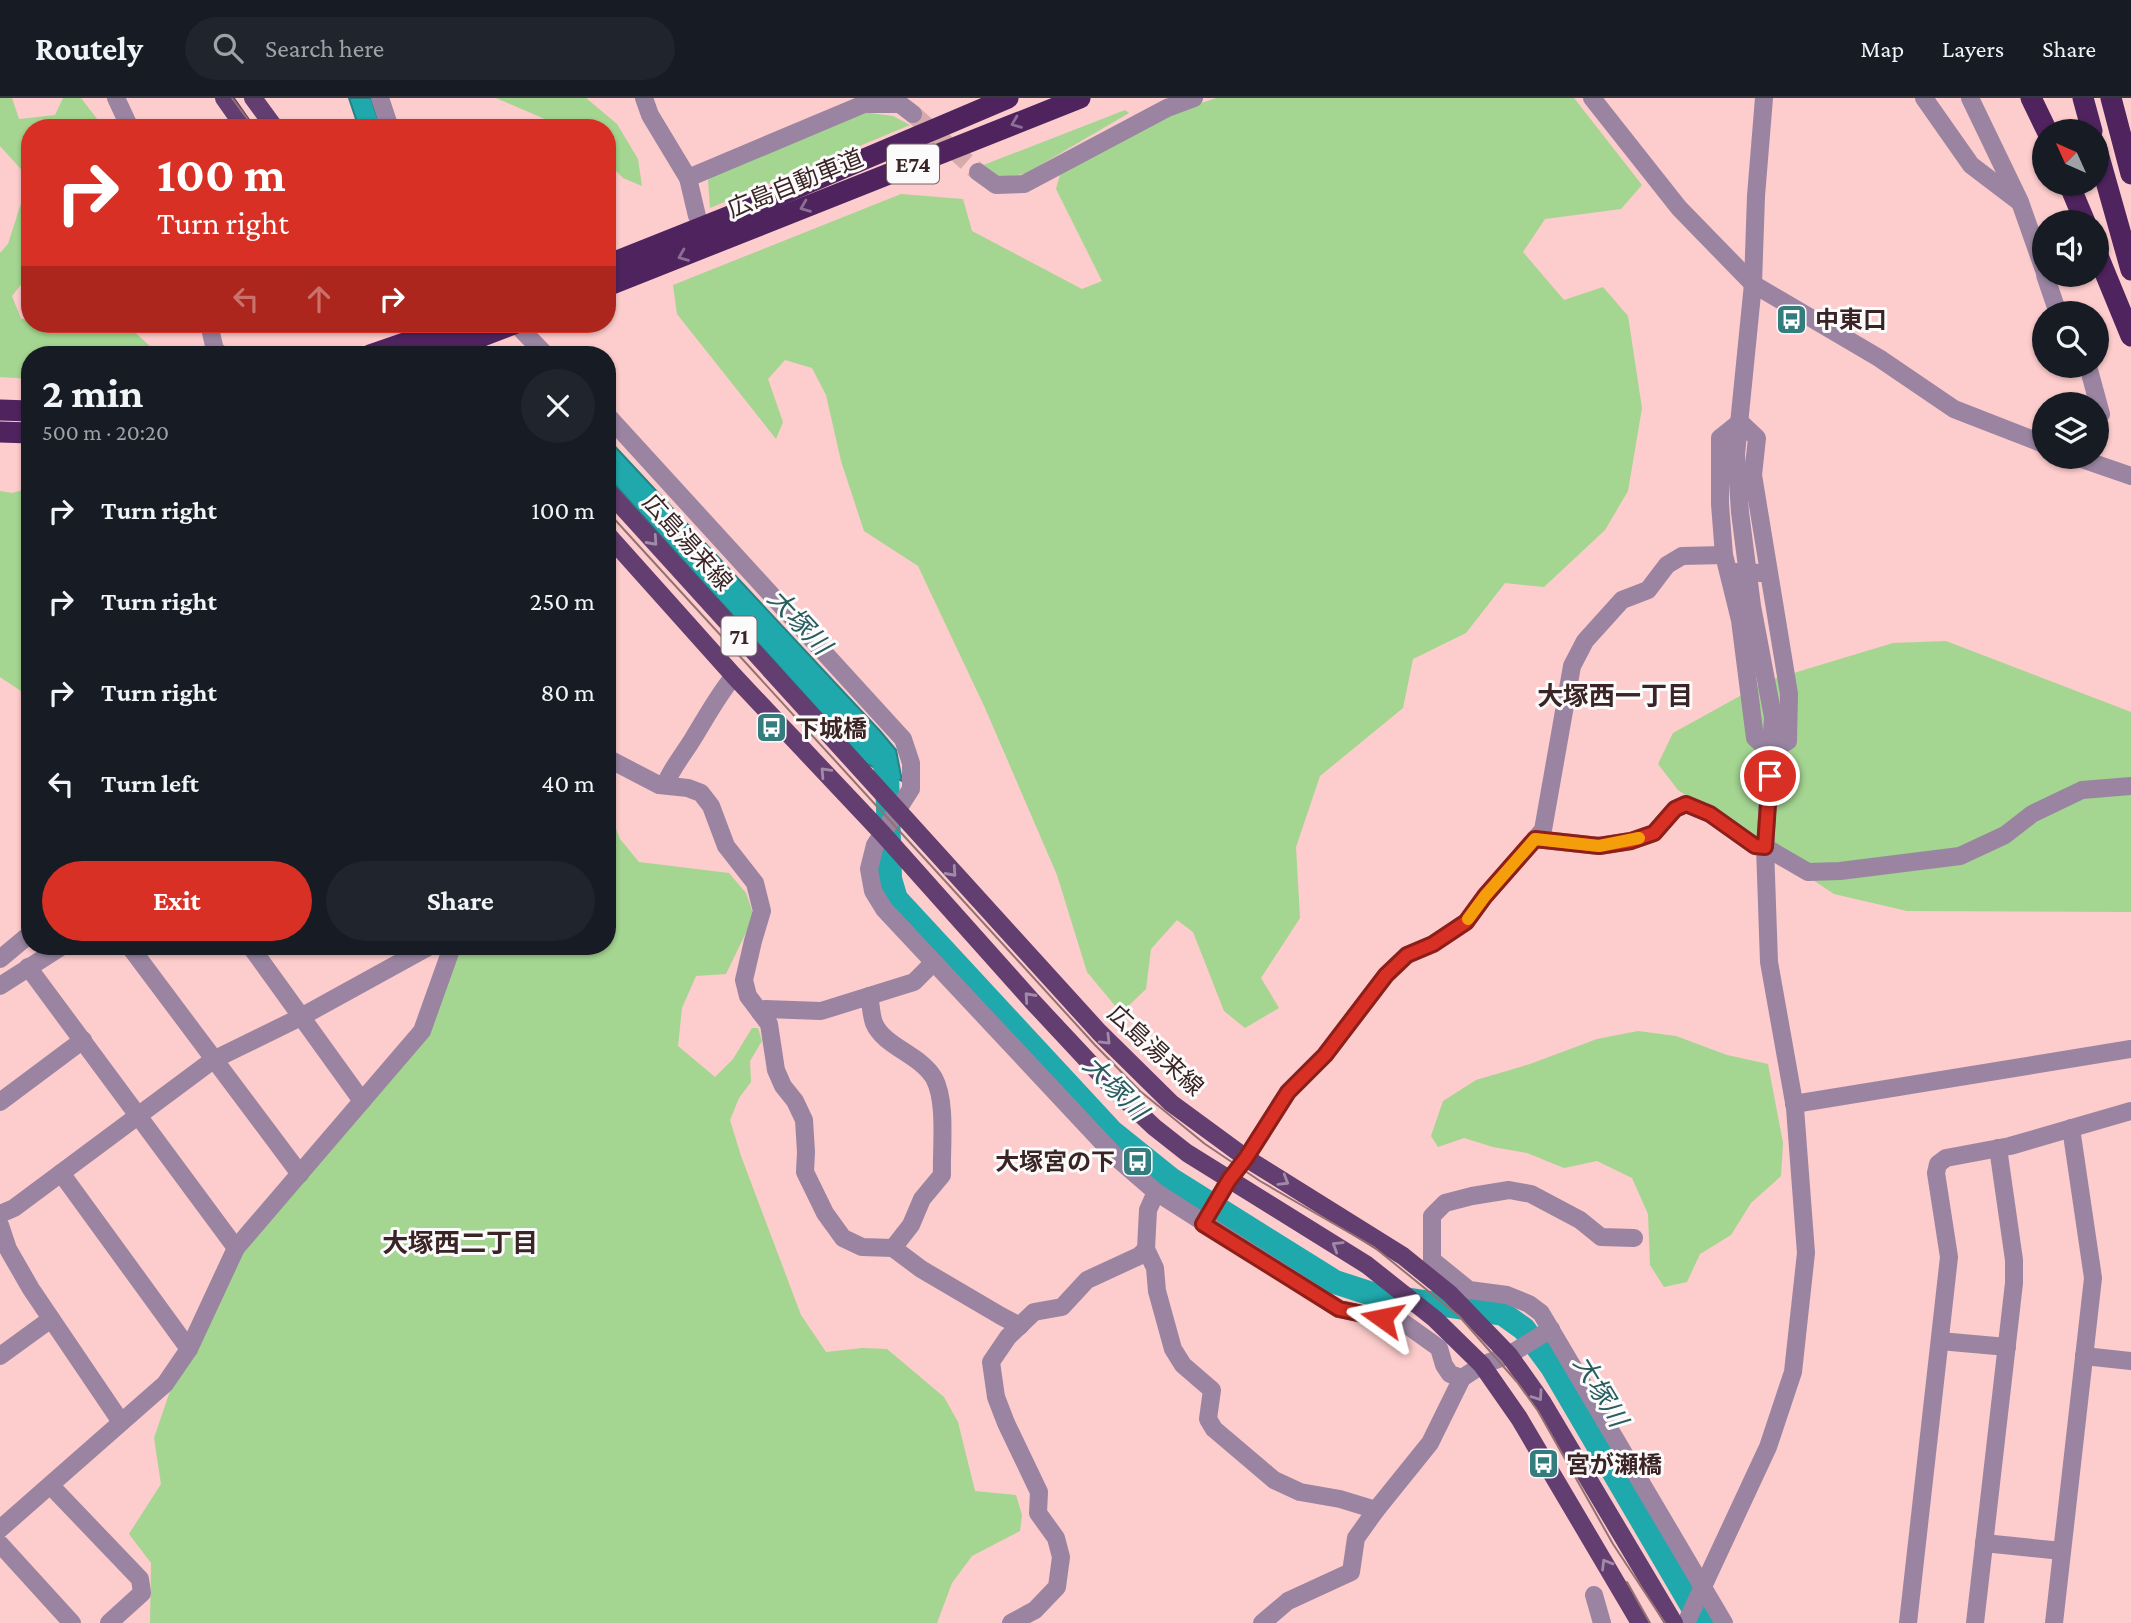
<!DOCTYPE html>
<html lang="en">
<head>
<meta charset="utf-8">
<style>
	:root { --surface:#171b24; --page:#20242c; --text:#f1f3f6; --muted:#9ea1a6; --line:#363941; --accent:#d93025 }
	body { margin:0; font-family:"Crimson Pro","Noto Sans JP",serif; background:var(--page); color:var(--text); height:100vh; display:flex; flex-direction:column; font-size:26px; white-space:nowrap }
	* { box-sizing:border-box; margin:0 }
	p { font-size:23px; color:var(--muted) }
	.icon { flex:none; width:38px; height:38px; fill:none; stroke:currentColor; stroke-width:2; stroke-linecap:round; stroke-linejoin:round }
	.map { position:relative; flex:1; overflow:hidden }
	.details { position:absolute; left:21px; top:248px; width:595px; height:609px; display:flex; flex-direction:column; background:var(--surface); border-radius:28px; box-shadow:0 2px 5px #0004 }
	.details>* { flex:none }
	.top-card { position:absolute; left:21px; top:21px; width:595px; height:214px; border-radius:28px; box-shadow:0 2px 5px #0004; background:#d93025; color:#fff; overflow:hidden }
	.needle { width:46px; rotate:315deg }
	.tools { position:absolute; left:2032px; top:21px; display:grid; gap:14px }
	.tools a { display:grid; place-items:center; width:77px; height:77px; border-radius:50%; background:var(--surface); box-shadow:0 2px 5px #0004; font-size:35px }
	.pin { position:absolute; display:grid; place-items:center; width:60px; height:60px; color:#fff; margin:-30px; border:4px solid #fff; border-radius:50%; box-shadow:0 2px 7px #0007 }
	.me { position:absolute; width:77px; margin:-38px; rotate:282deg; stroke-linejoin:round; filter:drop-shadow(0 0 5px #0008) }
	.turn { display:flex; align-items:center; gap:24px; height:147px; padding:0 21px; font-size:32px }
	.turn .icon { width:91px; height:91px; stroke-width:2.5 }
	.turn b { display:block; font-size:49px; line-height:60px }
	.lanes { display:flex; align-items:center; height:66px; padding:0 21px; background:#0003; justify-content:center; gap:35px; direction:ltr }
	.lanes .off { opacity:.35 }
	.round { display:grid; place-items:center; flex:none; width:74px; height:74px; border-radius:37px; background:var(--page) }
	.summary { display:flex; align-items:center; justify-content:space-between; height:119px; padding:0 21px }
	h1 { font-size:42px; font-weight:700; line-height:52px }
	.button { display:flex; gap:14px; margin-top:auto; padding:14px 21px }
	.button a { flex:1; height:80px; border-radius:42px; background:var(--accent); color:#fff; font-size:28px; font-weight:700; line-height:80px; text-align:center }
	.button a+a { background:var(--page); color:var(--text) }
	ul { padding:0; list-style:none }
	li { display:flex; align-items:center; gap:21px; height:91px; padding:0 21px }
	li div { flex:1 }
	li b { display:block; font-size:26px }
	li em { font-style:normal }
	header { display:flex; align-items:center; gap:42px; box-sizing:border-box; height:98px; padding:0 35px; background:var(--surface); border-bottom:2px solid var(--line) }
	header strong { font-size:33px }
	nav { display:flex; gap:38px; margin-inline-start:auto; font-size:24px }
	.search { width:490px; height:63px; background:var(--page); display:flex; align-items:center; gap:18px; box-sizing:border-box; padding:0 24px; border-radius:38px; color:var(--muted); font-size:26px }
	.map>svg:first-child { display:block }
</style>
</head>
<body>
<header>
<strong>Routely</strong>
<div class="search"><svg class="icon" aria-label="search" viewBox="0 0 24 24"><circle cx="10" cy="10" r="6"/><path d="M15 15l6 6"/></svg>Search here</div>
<nav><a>Map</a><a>Layers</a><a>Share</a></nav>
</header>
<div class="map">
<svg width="2131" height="1525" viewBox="0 0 2131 1525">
	<rect width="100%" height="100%" fill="#fdcccc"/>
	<g fill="#a4d591">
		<polygon points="0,0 12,0 19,21 55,17 63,0 81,0 104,30 30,30 30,175 12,198 21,221 30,220 30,226 126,226 152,250 140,257 30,257 30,281 0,279 0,155 8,146 29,80 0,48"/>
		<polygon points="496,0 586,0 617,26 638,61 642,88 623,80 607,64 607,30 566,30"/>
		<polygon points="1216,0 1574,0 1642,87 1621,111 1545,121 1523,154 1564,202 1603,189 1628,218 1642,310 1628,393 1605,432 1544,489 1505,485 1466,535 1413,561 1403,610 1320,678 1296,749 1300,820 1261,880 1279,910 1245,930 1224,913 1193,834 1177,822 1151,851 1146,891 1121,915 1087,874 1057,777 985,610 918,468 864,433 841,363 826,297 812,270 785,262 768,281 783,324 776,341 677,216 673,187 901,96 963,101 972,133 1082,191 1102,183 1056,91 1061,73 1166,17"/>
		<polygon points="1125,12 1129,15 1025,76 999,79 981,68"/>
		<polygon points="863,14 893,18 910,27 710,110 708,82 717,74"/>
		<polygon points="30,390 30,499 23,527 30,537 30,599 0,579 0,393 12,395"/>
		<polygon points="1946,543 2131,614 2131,814 1907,813 1834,796 1678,692 1658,666 1673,635 1767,583 1893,545"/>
		<polygon points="607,693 614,695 611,718 620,741 639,764 729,775 746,795 754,818 726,876 696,878 682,910 678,948 715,979 733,961 752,930 758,930 762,943 750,963 751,984 739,1000 730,1022 741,1058 801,1217 826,1254 862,1250 887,1251 944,1299 958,1324 975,1393 1016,1397 1022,1417 1020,1433 972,1458 952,1485 937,1525 150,1525 151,1465 129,1436 161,1386 154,1340 170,1293 241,1154 426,937 458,849 607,849"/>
		<polygon points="1638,933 1676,938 1727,957 1768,966 1783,1045 1781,1078 1751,1105 1731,1137 1700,1156 1687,1184 1664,1189 1650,1167 1648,1116 1632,1080 1597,1063 1564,1070 1527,1055 1493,1049 1464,1040 1438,1049 1431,1038 1443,1003 1476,982 1530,966 1597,941"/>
	</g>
	<g fill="#20a9ac" stroke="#288184" stroke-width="2">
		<polygon points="349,0 371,0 381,30 359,30"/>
		<polygon points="607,340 880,633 896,652 902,683 867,666 607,378"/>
	</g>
	<polygon fill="#fdcccc" points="468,226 509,226 528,247 504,257 495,257"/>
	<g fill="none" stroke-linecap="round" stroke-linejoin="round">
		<polyline stroke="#20a9ac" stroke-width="24" points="872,647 882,657 887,675 890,781 896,801 1111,1033 1172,1082 1335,1184 1372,1196 1503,1216 1524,1231 1552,1269 1702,1525"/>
		<polyline stroke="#d6aaab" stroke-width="18" stroke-dasharray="18 9" stroke-linecap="butt" points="913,16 978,74"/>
		<g stroke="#9a84a1" stroke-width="18">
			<polyline points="116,0 130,30"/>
			<polyline points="380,0 390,30"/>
			<polyline points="644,0 650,17 688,80 697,118"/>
			<polyline points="1592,0 1679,110 1753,186 1879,260 1954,311 2044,346"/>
			<polyline points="1924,0 1971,67 2017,102"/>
			<polyline points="1970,0 2020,104 2044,172"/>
			<polyline points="978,74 996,87 1024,86 1167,10 1194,0"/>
			<polyline points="688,80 864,6 900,6 913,16"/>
			<polyline points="2045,177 2058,215"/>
			<polyline points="209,226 215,252 222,257"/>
			<polyline points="516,226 546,257"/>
			<polyline points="2088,268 2101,316 2096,322"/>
			<polyline points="607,317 903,641 911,665 911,691 875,747 869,771 873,793 884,811 1119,1062 1156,1094 1339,1211 1404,1225 1439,1250 1444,1267 1450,1276 1462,1280 1482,1267 1509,1257 1551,1231"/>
			<polygon points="1740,324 1757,340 1753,377 1789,596 1788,643 1771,654 1755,640 1740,522 1724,457 1720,406 1720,340"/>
			<polyline points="2076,359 2131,378"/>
			<polyline points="607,660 659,687 688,690 701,695 711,708 726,748 755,785 762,813 753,843 744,882 748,898 769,926 776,972 783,988 795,1003 804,1022 806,1054 805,1074 825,1115 843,1140 862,1149 893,1150 921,1171 1001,1218 1020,1228"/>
			<path d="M 665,687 C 672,669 684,656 694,639 C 707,618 718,597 734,578"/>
			<polyline points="1535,741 1599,748 1631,743 1654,735 1675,711 1686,706 1710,716 1755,748 1765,749 1808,774 1840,773 1960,758 2005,737 2032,716 2082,692 2131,688"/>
			<polyline points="130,849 300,1076"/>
			<polyline points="251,849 362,1003"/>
			<polyline points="0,861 30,836"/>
			<polyline points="28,869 236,1150"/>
			<polyline points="0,888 61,849"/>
			<path d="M 869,898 C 871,906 871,917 874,925 C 884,949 920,956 934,980 C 947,1004 941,1050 942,1077 L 922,1101 L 911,1127 L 893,1150"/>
			<polyline points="760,914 765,911 821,913 914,884 934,864"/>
			<polyline points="0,1004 83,942"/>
			<polyline points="1794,1006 2131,951"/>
			<polyline points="61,1075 189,1251"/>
			<polyline points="0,1116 14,1110 213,962 301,919 428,849"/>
			<polyline points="1203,1126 1229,1082 1246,1060 1288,994 1325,957 1386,877 1407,857 1433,846 1466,824 1485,798 1543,732 1572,568 1585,543 1622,502 1648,492 1667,467 1682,458 1724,457"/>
			<polyline points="0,1127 8,1151 31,1191 121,1324"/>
			<polyline points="1634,1140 1601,1139 1580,1122 1531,1096 1509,1092 1472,1098 1445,1105 1432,1118 1432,1162 1469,1192 1507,1197 1529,1206 1541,1215 1724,1525"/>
			<polyline points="1146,1151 1155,1170 1157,1193 1173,1251 1183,1267 1212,1292 1208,1321 1214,1331 1274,1382 1300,1394 1340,1401 1376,1412"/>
			<polyline points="1940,1243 2007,1249"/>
			<polyline points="0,1258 51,1221"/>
			<polyline points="2084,1258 2131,1263"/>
			<polyline points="51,1388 140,1481 142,1495 109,1525"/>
			<polyline points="0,1431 165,1286 189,1251 236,1150 422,933 452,849"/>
			<polyline points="1984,1445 2062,1453"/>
			<polyline points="0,1446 72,1525"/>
			<polyline points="1594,1497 1602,1525"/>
			<polyline points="1011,1525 1035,1512 1057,1489 1061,1459 1056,1440 1038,1415 1039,1394 1006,1325 996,1299 991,1264 1008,1239 1034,1214 1062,1209 1087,1182 1139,1158 1146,1151 1148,1112 1156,1094"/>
			<polyline points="1262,1525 1288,1503 1351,1474 1356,1440 1376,1412 1430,1345 1462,1280"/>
			<polyline points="1686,1525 1768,1349 1793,1274 1806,1155 1795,1010 1769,864 1765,749 1773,619 1752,508 1740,414 1736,356 1753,186 1756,98 1764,0"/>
			<polyline points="1908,1525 1949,1159 1936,1075 1938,1066 1946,1060 2010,1048 2131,1013"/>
			<polyline points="1975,1525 2014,1185 2014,1162 1998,1050"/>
			<polyline points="2054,1525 2093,1180 2071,1030"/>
		</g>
		<g stroke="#633e70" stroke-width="18">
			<polyline points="224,0 245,30"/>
			<polyline points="253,0 275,30"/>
			<polyline points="413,226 433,247"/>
			<polyline points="461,233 483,257"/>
			<polyline points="607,392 1099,934 1171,1005 1246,1060 1403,1158 1450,1196 1509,1257 1543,1305 1674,1525"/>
			<polyline points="607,436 734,578 883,736 1032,903 1117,994 1154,1029 1187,1055 1367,1167 1435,1221 1482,1267 1519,1320 1640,1525"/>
		</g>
		<g stroke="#4f235e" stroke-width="21">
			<polyline points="2031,0 2047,33"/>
			<polyline points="2083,0 2092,33"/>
			<polyline points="2111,0 2131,76"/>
			<polyline points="2096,48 2131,172"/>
			<polyline points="2069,86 2085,124"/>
			<polyline points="2096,153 2131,238"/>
			<polyline points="607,167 735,116 1008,0"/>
			<polyline points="607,188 1080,0"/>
			<polyline points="0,312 30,313"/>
			<polyline points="0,334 30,335"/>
		</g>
		<g stroke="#947171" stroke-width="2">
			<polyline points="232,0 254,30"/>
			<polyline points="425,226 454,257"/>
			<polyline points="607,413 1095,947 1140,993 1205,1046 1260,1083 1374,1149 1459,1218 1517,1284 1538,1313 1613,1446 1665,1525"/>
			<polyline points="1627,1484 1650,1525"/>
		</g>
		<polyline stroke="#9a84a1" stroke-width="18" points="1735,474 1762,475"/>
		<g stroke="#4f235e" stroke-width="21">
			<polyline points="370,257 460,226"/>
			<polyline points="433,257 514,226"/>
		</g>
	</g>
	<defs><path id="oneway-chevron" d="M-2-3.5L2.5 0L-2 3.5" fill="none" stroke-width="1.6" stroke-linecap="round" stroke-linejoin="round" transform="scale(1.75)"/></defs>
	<g stroke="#8b6f95">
		<use href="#oneway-chevron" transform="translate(1016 25) rotate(158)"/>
		<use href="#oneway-chevron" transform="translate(805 109) rotate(158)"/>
		<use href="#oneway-chevron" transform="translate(683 158) rotate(158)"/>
	</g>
	<g stroke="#a08aa8">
		<use href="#oneway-chevron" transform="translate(653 443) rotate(48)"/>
		<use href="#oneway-chevron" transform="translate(825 674) rotate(-133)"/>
		<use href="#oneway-chevron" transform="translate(952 774) rotate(48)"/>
		<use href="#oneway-chevron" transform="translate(1029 899) rotate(-132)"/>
		<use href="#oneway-chevron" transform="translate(1106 942) rotate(45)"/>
		<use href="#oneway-chevron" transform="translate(1284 1083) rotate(31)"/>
		<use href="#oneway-chevron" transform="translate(1337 1148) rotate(-148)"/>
		<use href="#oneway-chevron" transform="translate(1538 1298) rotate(55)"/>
		<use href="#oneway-chevron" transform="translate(1606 1466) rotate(-121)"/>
	</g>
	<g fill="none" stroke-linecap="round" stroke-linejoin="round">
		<defs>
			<polyline id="route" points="1382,1220 1339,1211 1203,1126 1229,1082 1246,1060 1288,994 1325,957 1386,877 1407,857 1433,846 1466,824 1485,798 1535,741 1599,748 1631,743 1654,735 1675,711 1686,706 1710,716 1755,748 1765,749 1770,678"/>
		</defs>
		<use href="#route" stroke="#8d1f18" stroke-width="18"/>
		<use href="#route" stroke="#d93025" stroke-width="12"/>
		<polyline stroke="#f59e0b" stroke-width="12" points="1468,821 1485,798 1535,741 1599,748 1639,740"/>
	</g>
	<defs>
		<symbol id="bus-square" viewBox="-11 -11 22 22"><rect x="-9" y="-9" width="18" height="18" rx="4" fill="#347d7f" stroke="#fbfbfb"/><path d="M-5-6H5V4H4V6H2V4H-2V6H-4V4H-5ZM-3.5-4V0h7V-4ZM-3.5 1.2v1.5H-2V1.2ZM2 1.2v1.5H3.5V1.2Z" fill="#fff"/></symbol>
	</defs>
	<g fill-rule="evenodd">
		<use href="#bus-square" x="1774" y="204" width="35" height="35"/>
		<use href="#bus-square" x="754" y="612" width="35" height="35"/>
		<use href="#bus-square" x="1120" y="1046" width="35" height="35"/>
		<use href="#bus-square" x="1526" y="1348" width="35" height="35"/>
	</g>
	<g text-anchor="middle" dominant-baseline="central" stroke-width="6" stroke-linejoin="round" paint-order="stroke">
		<g fill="#fbfbfb" stroke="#756465" stroke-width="2">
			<rect x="887" y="46.5" width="52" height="39" rx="5"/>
			<rect x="721.5" y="518.5" width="35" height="39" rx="5"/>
		</g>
		<g font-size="23" font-weight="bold" fill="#3b2425">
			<text x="913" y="66">E74</text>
			<text x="739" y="538">71</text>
		</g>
		<g font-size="24" fill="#3b2425" stroke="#fbfbfb">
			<text transform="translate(795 85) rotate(-22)">広島自動車道</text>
			<text transform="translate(688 444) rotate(48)">広島湯来線</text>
			<text transform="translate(1156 952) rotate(43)">広島湯来線</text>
		</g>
		<g font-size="24" font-weight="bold" fill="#3b2425" stroke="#fbfbfb" text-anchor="start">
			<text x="1815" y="221">中東口</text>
			<text x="795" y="630">下城橋</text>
			<text x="1115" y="1063" text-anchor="end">大塚宮の下</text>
			<text x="1566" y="1366">宮が瀬橋</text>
		</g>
		<g font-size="26" font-style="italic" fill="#295c5e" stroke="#fbfbfb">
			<text transform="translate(799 524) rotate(47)">大塚川</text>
			<text transform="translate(1115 990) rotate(45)">大塚川</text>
			<text transform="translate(1600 1293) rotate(59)">大塚川</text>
		</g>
		<g font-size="26" font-weight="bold" fill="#3b2425" stroke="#fbfbfb">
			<text x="1615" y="598">大塚西一丁目</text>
			<text x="460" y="1145">大塚西二丁目</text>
		</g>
	</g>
</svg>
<div class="tools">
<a><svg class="needle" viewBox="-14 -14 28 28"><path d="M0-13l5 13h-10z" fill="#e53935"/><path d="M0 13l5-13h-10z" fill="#9ea1a6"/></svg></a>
<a><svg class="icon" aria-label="sound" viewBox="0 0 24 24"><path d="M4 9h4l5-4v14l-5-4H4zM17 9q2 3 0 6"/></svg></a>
<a><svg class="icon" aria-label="search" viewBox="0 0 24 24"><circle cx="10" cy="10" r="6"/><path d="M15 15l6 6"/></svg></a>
<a><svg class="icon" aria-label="layers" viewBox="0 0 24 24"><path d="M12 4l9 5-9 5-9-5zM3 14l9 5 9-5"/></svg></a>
</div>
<div class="pin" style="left:1770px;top:678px;background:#d93025"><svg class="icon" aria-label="arrive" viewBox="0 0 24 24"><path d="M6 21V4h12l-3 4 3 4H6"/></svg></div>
<svg class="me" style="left:1382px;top:1220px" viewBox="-20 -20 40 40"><path d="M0-17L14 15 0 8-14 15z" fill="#d93025" stroke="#fff" stroke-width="4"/></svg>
<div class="top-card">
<div class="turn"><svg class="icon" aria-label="right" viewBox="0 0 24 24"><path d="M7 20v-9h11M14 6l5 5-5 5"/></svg><div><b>100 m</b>Turn right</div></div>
<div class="lanes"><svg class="icon off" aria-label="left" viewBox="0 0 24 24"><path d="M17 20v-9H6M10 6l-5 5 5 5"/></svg><svg class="icon off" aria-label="ahead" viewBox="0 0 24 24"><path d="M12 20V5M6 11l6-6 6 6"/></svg><svg class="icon" aria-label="right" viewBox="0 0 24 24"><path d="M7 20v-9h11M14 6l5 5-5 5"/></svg></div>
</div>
<section class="details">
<div class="summary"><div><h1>2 min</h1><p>500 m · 20:20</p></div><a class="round"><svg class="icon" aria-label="close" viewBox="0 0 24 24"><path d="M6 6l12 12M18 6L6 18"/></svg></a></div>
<ul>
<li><svg class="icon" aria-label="right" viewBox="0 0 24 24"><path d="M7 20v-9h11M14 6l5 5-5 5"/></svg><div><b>Turn right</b></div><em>100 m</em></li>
<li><svg class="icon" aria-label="right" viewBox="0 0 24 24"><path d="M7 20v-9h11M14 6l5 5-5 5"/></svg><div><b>Turn right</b></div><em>250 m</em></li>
<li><svg class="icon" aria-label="right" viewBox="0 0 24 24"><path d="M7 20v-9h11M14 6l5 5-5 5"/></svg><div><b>Turn right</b></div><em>80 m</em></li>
<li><svg class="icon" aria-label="left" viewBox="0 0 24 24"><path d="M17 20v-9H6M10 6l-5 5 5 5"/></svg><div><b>Turn left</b></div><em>40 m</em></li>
</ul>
<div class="button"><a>Exit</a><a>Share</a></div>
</section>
</div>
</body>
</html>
